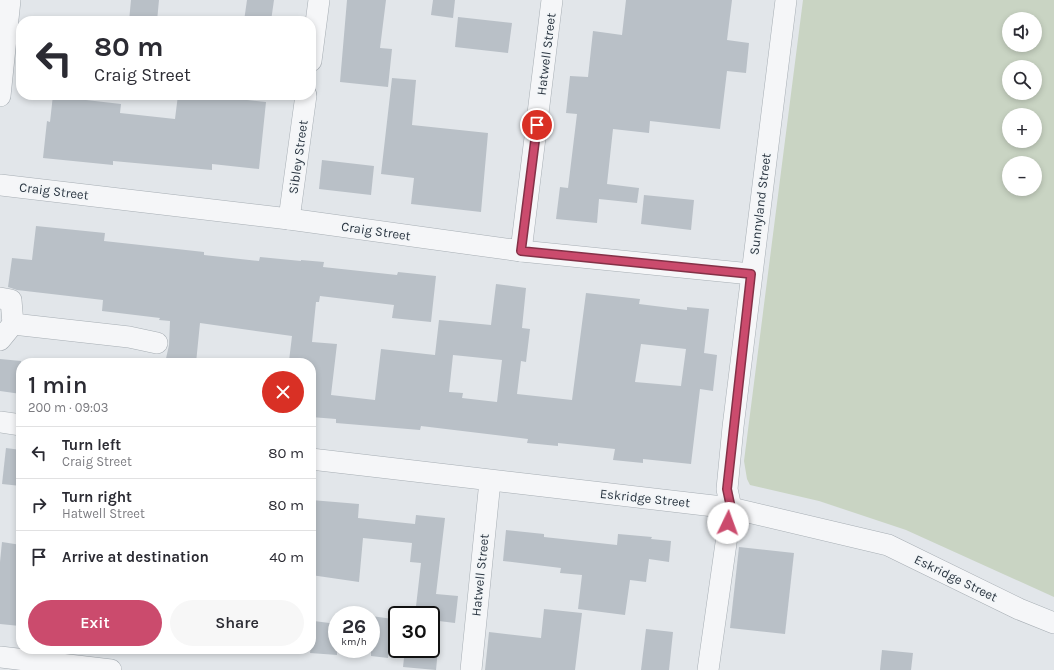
<!DOCTYPE html>
<html lang="en">
<head>
<meta charset="utf-8">
<style>
	:root { --surface:#fff; --page:#f7f7f7; --text:#2b2b33; --muted:#7c7c81; --line:#e1e1e2; --accent:#cb4b6d }
	body { margin:0; font-family:Karla,sans-serif; background:var(--page); color:var(--text); height:100vh; display:flex; flex-direction:column; font-size:15px; white-space:nowrap }
	* { box-sizing:border-box; margin:0 }
	p { font-size:13px; color:var(--muted) }
	.icon { flex:none; width:22px; height:22px; fill:none; stroke:currentColor; stroke-width:2; stroke-linecap:round; stroke-linejoin:round }
	.map { position:relative; flex:1; overflow:hidden }
	.panel { position:absolute; left:16px; top:358px; width:300px; height:296px; display:flex; flex-direction:column; background:var(--surface); border-radius:16px; box-shadow:0 2px 6px #0003 }
	.panel>* { flex:none }
	.top-card { position:absolute; left:16px; top:16px; width:300px; height:84px; border-radius:16px; box-shadow:0 2px 6px #0003; background:#fff; color:var(--text); overflow:hidden }
	.buttons { position:absolute; left:1002px; top:12px; display:grid; gap:8px }
	.buttons a { display:grid; place-items:center; width:40px; height:40px; border-radius:50%; background:var(--surface); box-shadow:0 2px 6px #0003; font-size:20px }
	.speed { position:absolute; left:328px; top:606px; display:flex; gap:8px; font-size:20px; font-weight:700; text-align:center }
	.speed>* { display:grid; place-content:center; width:52px; height:52px; border-radius:50%; background:var(--surface); box-shadow:0 2px 6px #0003; line-height:1 }
	.speed small { font-size:10px; font-weight:400 }
	.speed .limit { border:2px solid #111; border-radius:6px; background:#fff; color:#111 }
	.pin { position:absolute; display:grid; place-items:center; width:34px; height:34px; color:#fff; margin:-17px; border:2px solid #fff; border-radius:50%; box-shadow:0 1px 4px #0007 }
	.me { position:absolute; width:44px; margin:-22px; rotate:3deg; stroke-linejoin:round; filter:drop-shadow(0 0 3px #0008) }
	.turn { display:flex; align-items:center; gap:14px; height:84px; padding:0 12px; font-size:18px }
	.turn .icon { width:52px; height:52px; stroke-width:2.5 }
	.turn b { display:block; font-size:28px; line-height:34px }
	.round { display:grid; place-items:center; flex:none; width:42px; height:42px; border-radius:21px; background:var(--page) }
	.headline { display:flex; align-items:center; justify-content:space-between; height:68px; padding:0 12px }
	h1 { font-size:24px; font-weight:600; line-height:30px }
	.cta { display:flex; gap:8px; margin-top:auto; padding:8px 12px }
	.cta a { flex:1; height:46px; border-radius:24px; background:var(--accent); color:#fff; font-size:16px; font-weight:600; line-height:46px; text-align:center }
	.cta a+a { background:var(--page); color:var(--text) }
	ul { padding:0; list-style:none }
	li { display:flex; align-items:center; gap:12px; height:52px; padding:0 12px; border-top:1px solid var(--line) }
	li div { flex:1 }
	li b { display:block; font-size:15px }
	li em { font-style:normal }
	.map>svg:first-child { display:block }
</style>
</head>
<body>
<div class="map">
<svg width="1054" height="670" viewBox="0 0 1054 670">
	<rect width="100%" height="100%" fill="#e2e6ea"/>
	<path fill="#c9d4c3" fill-rule="evenodd" d="M 803,0 L 1054,0 L 1054,597 L 906,530 L 819,501 L 750,485 L 747,479 L 744,461 ZM 1009,19 L 1035,19 L 1035,45 L 1009,45 ZM 1009,67 L 1035,67 L 1035,93 L 1009,93 ZM 1009,115 L 1035,115 L 1035,141 L 1009,141 ZM 1009,163 L 1035,163 L 1035,189 L 1009,189 Z"/>
	<g fill="#b9c0c7" fill-rule="evenodd">
		<polygon points="131,0 159,0 157,21 129,21"/>
		<polygon points="247,0 274,0 271,21 244,21"/>
		<polygon points="347,0 386,0 380,48 392,49 388,87 340,82"/>
		<polygon points="433,0 455,0 453,18 431,15"/>
		<polygon points="626,0 732,0 727,40 749,43 746,73 727,71 720,129 650,121 649,133 613,129 607,184 639,188 637,203 599,199 597,223 556,219 560,187 568,188 577,114 566,113 570,76 588,77 593,31 622,35"/>
		<polygon points="458,17 512,23 508,53 455,47"/>
		<polygon points="392,78 416,80 412,125 488,133 481,212 411,204 414,178 381,174"/>
		<polygon points="53,95 87,95 86,100 121,104 120,113 175,119 178,95 221,95 221,97 266,102 259,169 212,164 212,170 113,161 113,165 43,158 47,121 50,122"/>
		<polygon points="322,160 374,166 371,195 319,189"/>
		<polygon points="644,195 694,200 691,230 641,224"/>
		<path d="M 36,226 L 105,233 L 104,241 L 204,252 L 204,255 L 259,261 L 260,257 L 301,261 L 301,260 L 324,262 L 323,267 L 397,275 L 398,272 L 436,276 L 431,322 L 392,318 L 394,305 L 320,296 L 319,302 L 316,302 L 312,342 L 337,344 L 331,395 L 375,400 L 381,349 L 435,355 L 439,320 L 491,325 L 496,284 L 526,288 L 522,328 L 530,329 L 526,362 L 521,361 L 517,394 L 572,400 L 586,293 L 640,299 L 639,304 L 687,310 L 687,307 L 709,309 L 704,353 L 717,355 L 713,391 L 700,389 L 691,464 L 643,459 L 643,463 L 613,460 L 615,449 L 558,443 L 558,446 L 527,443 L 528,439 L 421,426 L 420,430 L 336,423 L 336,419 L 311,417 L 311,363 L 289,361 L 292,336 L 200,323 L 196,363 L 165,363 L 169,345 L 170,321 L 159,320 L 160,318 L 102,311 L 103,300 L 17,290 L 8,287 L 12,258 L 32,260 ZM 641,344 L 686,349 L 681,386 L 635,382 ZM 453,355 L 502,360 L 497,402 L 462,398 L 463,393 L 449,392 Z"/>
		<polygon points="0,359 21,361 21,394 0,391"/>
		<polygon points="6,448 21,450 21,486 2,484"/>
		<polygon points="311,500 359,504 358,518 415,524 416,515 445,518 436,594 458,596 455,623 431,620 431,615 415,615 421,563 410,562 412,543 363,538 359,582 311,575"/>
		<polygon points="506,530 544,534 544,537 617,545 618,534 652,537 651,539 671,541 669,562 649,559 646,582 630,580 625,615 578,609 582,575 560,573 561,568 503,561"/>
		<polygon points="2,542 21,545 20,626 0,624 0,562"/>
		<polygon points="739,547 794,553 785,634 730,628"/>
		<polygon points="544,609 582,613 575,670 485,670 489,632 541,638"/>
		<polygon points="371,616 393,619 388,658 371,656"/>
		<polygon points="314,621 337,624 337,655 310,653"/>
		<polygon points="646,629 673,632 669,670 641,670"/>
		<polygon points="405,649 438,649 436,670 403,667"/>
		<polygon points="882,650 913,653 911,670 880,670"/>
	</g>
	<g fill="none" stroke-linecap="round" stroke-linejoin="round">
		<defs>
			<g id="minor">
				<polyline points="311,61 319,0"/>
				<polyline points="0,96 10,0"/>
				<polyline points="0,185 289,219 521,251 751,274"/>
				<polyline points="289,219 306,95"/>
				<polyline points="521,251 552,0"/>
				<polyline points="0,298 11,300 13,324 129,337 157,343"/>
				<polyline points="0,340 13,324"/>
				<polyline points="0,422 21,425"/>
				<polyline points="311,459 731,508 888,545 1019,609 1054,623"/>
				<polyline points="0,657 111,670"/>
				<polyline points="471,670 490,481"/>
				<polyline points="708,670 731,508 727,489 733,427 786,0"/>
			</g>
		</defs>
		<use href="#minor" stroke="#a7aeb4" stroke-width="22"/>
		<use href="#minor" stroke="#f5f6f8" stroke-width="21"/>
	</g>
	<g fill="none" stroke-linecap="round" stroke-linejoin="round">
		<defs>
			<polyline id="route" points="537,125 521,251 751,274 727,489 731,508 728,523"/>
		</defs>
		<use href="#route" stroke="#843147" stroke-width="10"/>
		<use href="#route" stroke="#cb4b6d" stroke-width="7"/>
	</g>
	<g text-anchor="middle" dominant-baseline="central" stroke-width="3" stroke-linejoin="round" paint-order="stroke">
		<g font-size="13" fill="#2b3642" stroke="#f2f5f7">
			<text transform="translate(546 54) rotate(-83)">Hatwell Street</text>
			<text transform="translate(298 157) rotate(-82)">Sibley Street</text>
			<text transform="translate(54 191) rotate(7)">Craig Street</text>
			<text transform="translate(760 204) rotate(-83)">Sunnyland Street</text>
			<text transform="translate(376 231) rotate(8)">Craig Street</text>
			<text transform="translate(645 498) rotate(6)">Eskridge Street</text>
			<text transform="translate(480 575) rotate(-84)">Hatwell Street</text>
			<text transform="translate(956 578) rotate(26)">Eskridge Street</text>
		</g>
	</g>
</svg>
<div class="buttons">
<a><svg class="icon" aria-label="sound" viewBox="0 0 24 24"><path d="M4 9h4l5-4v14l-5-4H4zM17 9q2 3 0 6"/></svg></a>
<a><svg class="icon" aria-label="search" viewBox="0 0 24 24"><circle cx="10" cy="10" r="6"/><path d="M15 15l6 6"/></svg></a>
<a>+</a>
<a>−</a>
</div>
<div class="speed"><div>26<small>km/h</small></div><div class="limit">30</div></div>
<div class="pin" style="left:537px;top:125px;background:#d93025"><svg class="icon" aria-label="arrive" viewBox="0 0 24 24"><path d="M6 21V4h12l-3 4 3 4H6"/></svg></div>
<svg class="me" style="left:728px;top:523px" viewBox="-20 -20 40 40"><circle r="19" fill="#fff"/><path d="M0-13L10 11 0 6-10 11z" fill="#cb4b6d"/></svg>
<div class="top-card">
<div class="turn"><svg class="icon" aria-label="left" viewBox="0 0 24 24"><path d="M17 20v-9H6M10 6l-5 5 5 5"/></svg><div><b>80 m</b>Craig Street</div></div>
</div>
<section class="panel">
<div class="headline"><div><h1>1 min</h1><p>200 m · 09:03</p></div><a class="round" style="background:#d93025;color:#fff"><svg class="icon" aria-label="close" viewBox="0 0 24 24"><path d="M6 6l12 12M18 6L6 18"/></svg></a></div>
<ul>
<li><svg class="icon" aria-label="left" viewBox="0 0 24 24"><path d="M17 20v-9H6M10 6l-5 5 5 5"/></svg><div><b>Turn left</b><p>Craig Street</p></div><em>80 m</em></li>
<li><svg class="icon" aria-label="right" viewBox="0 0 24 24"><path d="M7 20v-9h11M14 6l5 5-5 5"/></svg><div><b>Turn right</b><p>Hatwell Street</p></div><em>80 m</em></li>
<li><svg class="icon" aria-label="arrive" viewBox="0 0 24 24"><path d="M6 21V4h12l-3 4 3 4H6"/></svg><div><b>Arrive at destination</b></div><em>40 m</em></li>
</ul>
<div class="cta"><a>Exit</a><a>Share</a></div>
</section>
</div>
</body>
</html>
